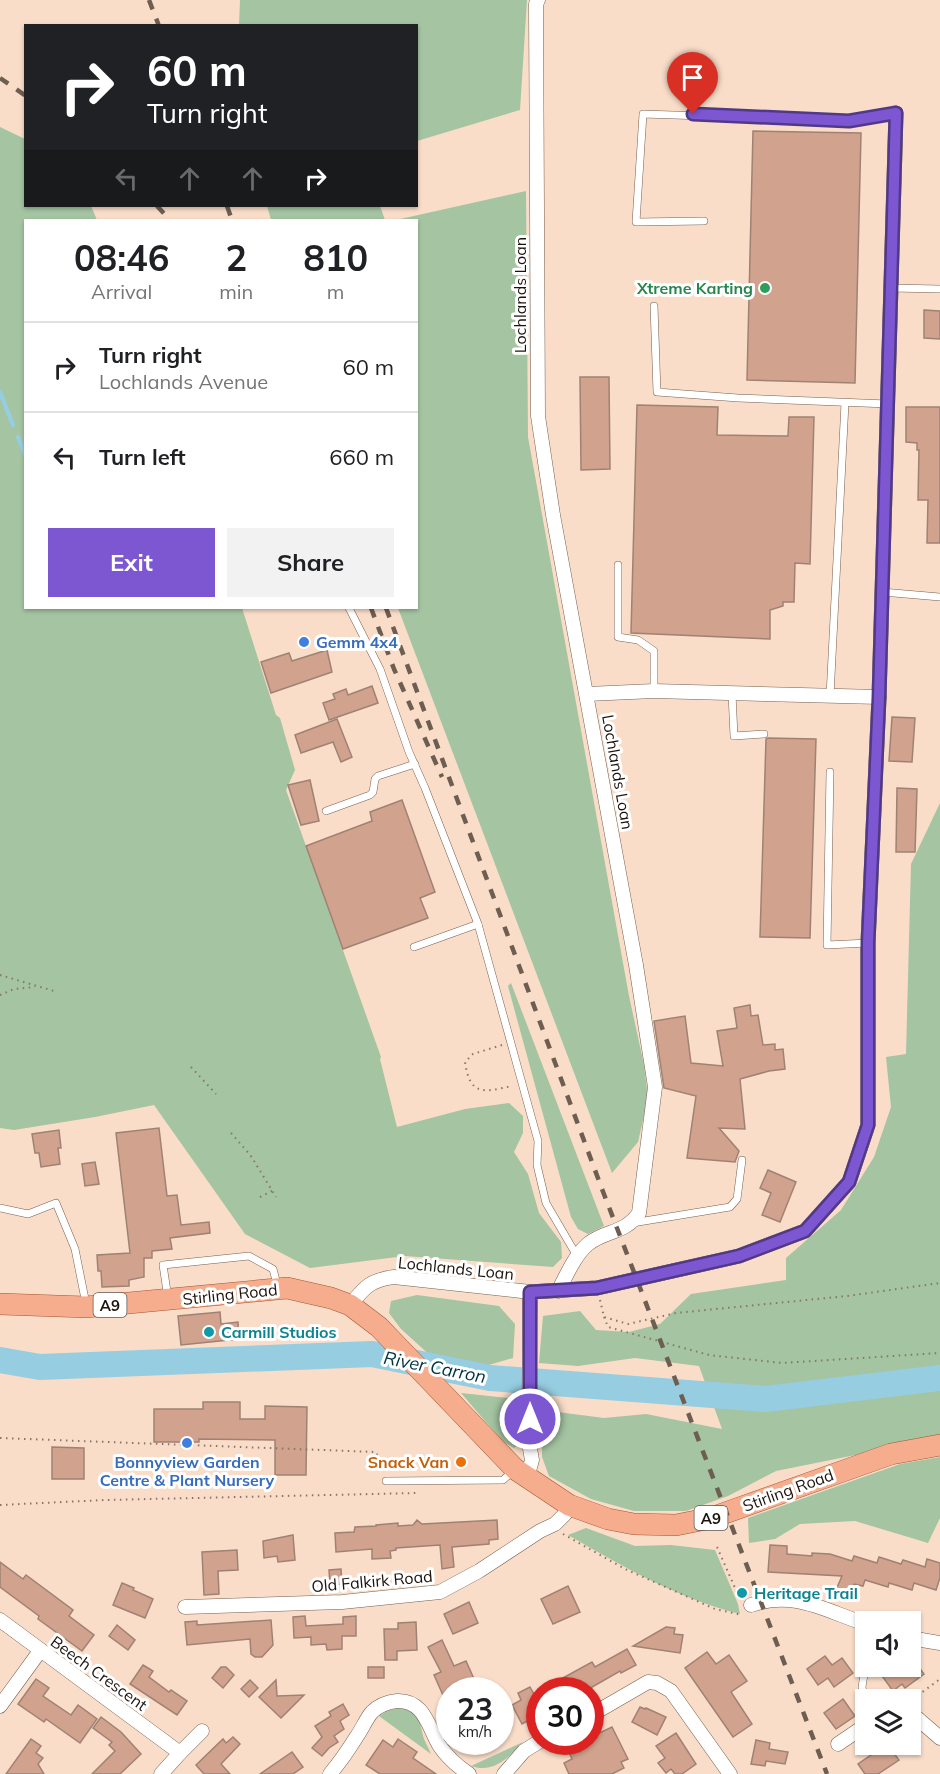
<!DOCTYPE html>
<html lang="en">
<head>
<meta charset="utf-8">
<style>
	:root { --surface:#fff; --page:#f2f2f2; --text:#202124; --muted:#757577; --line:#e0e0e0; --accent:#7d57d1 }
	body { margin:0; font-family:Mulish,sans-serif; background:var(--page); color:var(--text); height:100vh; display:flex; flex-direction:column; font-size:22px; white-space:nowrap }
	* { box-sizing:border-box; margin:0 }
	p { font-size:20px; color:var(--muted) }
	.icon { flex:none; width:33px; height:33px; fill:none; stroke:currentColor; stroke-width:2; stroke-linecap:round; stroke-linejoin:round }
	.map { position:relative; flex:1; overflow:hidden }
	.panel { position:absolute; left:24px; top:219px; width:394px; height:390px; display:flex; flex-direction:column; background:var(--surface); border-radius:0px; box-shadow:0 2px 4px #0004 }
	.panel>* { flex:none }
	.hud { position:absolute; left:24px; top:24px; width:394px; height:183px; border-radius:0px; box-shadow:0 2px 4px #0004; background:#202124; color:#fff; overflow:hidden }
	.fabs { position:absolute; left:855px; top:1611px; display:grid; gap:12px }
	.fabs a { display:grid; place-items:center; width:66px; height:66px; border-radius:0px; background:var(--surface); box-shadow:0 2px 4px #0004; font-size:30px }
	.speed { position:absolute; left:436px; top:1677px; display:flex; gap:12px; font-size:30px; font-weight:700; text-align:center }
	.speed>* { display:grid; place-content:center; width:78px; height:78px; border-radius:50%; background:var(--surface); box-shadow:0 2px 4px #0004; line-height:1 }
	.speed small { font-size:15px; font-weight:400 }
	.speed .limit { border:9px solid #d22; background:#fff; color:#111 }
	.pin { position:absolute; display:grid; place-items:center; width:51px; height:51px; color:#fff; margin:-62px -26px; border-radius:50% 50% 50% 0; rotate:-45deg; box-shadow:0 0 6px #0007 }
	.pin .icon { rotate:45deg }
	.me { position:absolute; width:66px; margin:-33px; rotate:0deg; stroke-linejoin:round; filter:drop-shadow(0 0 4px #0008) }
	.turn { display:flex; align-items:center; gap:21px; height:126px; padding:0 24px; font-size:27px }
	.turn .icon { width:78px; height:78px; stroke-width:2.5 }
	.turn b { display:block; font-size:42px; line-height:51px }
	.lanes { display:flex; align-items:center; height:57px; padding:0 24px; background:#0003; justify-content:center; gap:30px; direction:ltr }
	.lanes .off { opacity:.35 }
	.eta { display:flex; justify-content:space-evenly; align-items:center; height:102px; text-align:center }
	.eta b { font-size:36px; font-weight:700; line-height:42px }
	.action { display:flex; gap:12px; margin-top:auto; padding:12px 24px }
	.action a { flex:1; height:69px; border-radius:0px; background:var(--accent); color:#fff; font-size:24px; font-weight:700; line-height:69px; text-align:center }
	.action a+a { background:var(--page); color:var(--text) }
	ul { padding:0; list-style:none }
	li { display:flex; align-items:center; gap:18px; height:90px; padding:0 24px; border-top:2px solid var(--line) }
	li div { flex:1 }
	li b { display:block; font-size:22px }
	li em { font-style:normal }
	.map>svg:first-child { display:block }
</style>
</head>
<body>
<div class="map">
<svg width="940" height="1774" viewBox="0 0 940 1774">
	<rect width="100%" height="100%" fill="#f9ddc9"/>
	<g fill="#a4c4a2">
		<polygon points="240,0 527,0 520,110 417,141 417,26 239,25"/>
		<polygon points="0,127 25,139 26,206 91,206 97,220 26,220 26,608 242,608 276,715 280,718 295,770 286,790 381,1057 380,1059 397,1127 465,1109 509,1103 523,1116 523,1133 514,1152 528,1174 539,1213 561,1242 562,1258 553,1267 405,1256 310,1268 245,1234 154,1105 95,1117 14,1130 0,1128"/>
		<polygon points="526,191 528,437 629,996 644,1065 648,1098 638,1142 612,1173 398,608 417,608 417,220 396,220"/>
		<polygon points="267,206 380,206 385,220 271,220"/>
		<polygon points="940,803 940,1438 776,1471 728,1496 686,1511 634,1511 591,1499 549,1476 542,1457 542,1410 604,1418 646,1414 722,1429 699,1366 635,1358 578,1366 539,1363 543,1316 580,1311 596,1330 629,1332 660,1324 691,1294 786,1280 786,1258 841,1210 874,1157 891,1107 886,1057 906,1054 911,864"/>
		<polygon points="511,983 604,1226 588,1234 578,1229 571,1217 508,986"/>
		<polygon points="417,1295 499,1306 515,1324 513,1358 482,1367 432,1357 401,1329 389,1313 391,1301"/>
		<polygon points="461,1393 518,1399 519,1444 514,1448 503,1442"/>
		<polygon points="940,1457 940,1518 928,1543 855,1521 800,1524 775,1539 749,1543 748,1518 900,1464"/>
		<path d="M 586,1528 L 635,1546 L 671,1545 L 715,1550 L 738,1604 L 740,1614 C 679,1599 622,1566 568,1535 Z"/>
		<path d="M 398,1708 C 421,1708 419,1722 424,1739 C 426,1744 429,1749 431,1754 L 379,1716 L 387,1711 Z"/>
		<path d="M 523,1742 C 509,1757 494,1774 471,1766 Z"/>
	</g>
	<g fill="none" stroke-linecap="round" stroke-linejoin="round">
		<g stroke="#96cde0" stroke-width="4.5">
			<polyline points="0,392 13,425"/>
			<polyline points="18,437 26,457"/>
		</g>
		<polyline stroke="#96cde0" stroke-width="26" points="0,1360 40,1367 372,1354 490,1378 766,1399 940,1378"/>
	</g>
	<g fill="#d1a28d" stroke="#9f8274" stroke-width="1.5">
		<polygon points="753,131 861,133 855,383 747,380"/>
		<polygon points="924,310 940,311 940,339 924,338"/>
		<polygon points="580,377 609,377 610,469 581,470"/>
		<polygon points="637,405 718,407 717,435 788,436 789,417 814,417 810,564 795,563 794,602 783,602 783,606 770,610 770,639 631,633"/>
		<polygon points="906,407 940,407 940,543 927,543 928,500 918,500 919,450 917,450 917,443 906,442"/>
		<polygon points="327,650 332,672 271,693 261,662 289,653 292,661"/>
		<polygon points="372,686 378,703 329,720 323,703 335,699 333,694 346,689 348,695"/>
		<polygon points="892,717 915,718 912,762 889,761"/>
		<polygon points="337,719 352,757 341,762 333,742 301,753 295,735"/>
		<polygon points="768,738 816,739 810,938 760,937 766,739"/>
		<polygon points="310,780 319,821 301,825 288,785"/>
		<polygon points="897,788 917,789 915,852 896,852"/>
		<polygon points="402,800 435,892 420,898 428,918 343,949 306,846 372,821 370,812"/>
		<polygon points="750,1005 751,1016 758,1015 763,1045 775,1044 775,1050 783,1049 785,1069 769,1071 740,1079 745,1129 719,1128 739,1151 735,1162 687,1158 696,1096 664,1088 654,1021 685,1016 691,1063 723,1066 717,1031 737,1028 734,1008"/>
		<polygon points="159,1128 167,1196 177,1195 181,1225 209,1222 210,1233 170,1238 172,1249 152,1251 152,1258 144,1258 144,1277 129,1280 129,1286 102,1287 101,1271 98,1271 97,1255 130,1253 116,1133"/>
		<polygon points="59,1130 61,1148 58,1148 60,1164 41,1167 39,1153 35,1153 32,1134"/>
		<polygon points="95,1162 99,1184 85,1186 82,1164"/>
		<polygon points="768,1170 796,1182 780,1222 762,1215 771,1193 760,1188"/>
		<polygon points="220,1312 221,1324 238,1322 239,1339 181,1345 178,1316"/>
		<polygon points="203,1402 240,1402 240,1419 265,1419 265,1406 307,1407 306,1475 275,1475 275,1440 199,1439 199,1442 154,1442 154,1409 203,1409"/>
		<polygon points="52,1447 84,1448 84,1479 52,1479"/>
		<polygon points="417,1520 422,1524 497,1520 498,1539 489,1540 489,1544 452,1547 454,1567 442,1569 440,1545 396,1548 396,1550 390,1551 391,1558 372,1559 372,1549 336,1552 335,1533 354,1532 355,1527 376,1526 376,1525 398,1523 398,1526 413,1525"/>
		<polygon points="293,1535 295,1560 278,1562 277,1556 264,1558 263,1541"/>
		<polygon points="770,1545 787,1546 787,1554 812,1556 812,1553 830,1554 852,1561 854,1556 877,1563 879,1557 901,1564 903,1560 925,1567 927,1559 940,1563 940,1578 936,1590 914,1583 912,1590 889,1583 888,1587 865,1580 863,1586 854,1584 848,1597 835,1592 842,1576 768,1572"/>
		<polygon points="237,1550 238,1570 218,1571 219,1594 204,1595 202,1552"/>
		<polygon points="0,1562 23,1579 26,1575 73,1610 69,1616 94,1635 82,1651 38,1619 39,1616 0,1587"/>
		<polygon points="341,1569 342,1584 330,1585 329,1570"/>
		<polygon points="122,1583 134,1588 133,1590 153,1599 145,1618 113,1605"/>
		<polygon points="568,1586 580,1612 553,1624 541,1599"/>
		<polygon points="469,1602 478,1623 453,1634 444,1614"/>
		<polygon points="305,1616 306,1626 343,1624 343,1617 356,1616 356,1636 342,1636 342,1649 327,1650 326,1644 311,1645 311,1637 294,1638 293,1617"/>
		<polygon points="271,1620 273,1645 262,1657 255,1657 251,1654 250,1639 187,1645 185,1622 197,1621 197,1625"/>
		<polygon points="416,1622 417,1650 397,1651 397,1660 385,1660 384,1629 398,1629 398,1623"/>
		<polygon points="117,1625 135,1640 128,1650 109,1636"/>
		<polygon points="666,1627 675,1628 674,1634 683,1635 680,1653 633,1646"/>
		<polygon points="442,1640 454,1666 466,1661 479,1690 450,1690 450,1711 434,1675 441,1672 428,1647"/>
		<polygon points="627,1649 636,1665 621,1673 620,1671 587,1690 541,1690 592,1662 595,1667"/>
		<polygon points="707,1652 716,1664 729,1655 747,1681 731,1692 752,1724 733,1737 685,1668"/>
		<polygon points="825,1656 832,1665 842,1658 853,1673 834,1687 828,1678 818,1685 807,1669"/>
		<polygon points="913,1659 924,1674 905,1688 902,1684 893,1691 882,1676 895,1666 910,1666 910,1661"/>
		<polygon points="143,1665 153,1671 149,1677 169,1692 171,1690 187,1701 177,1715 130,1684"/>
		<polygon points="221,1667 226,1667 234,1675 223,1688 212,1678"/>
		<rect x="368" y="1667" width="16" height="11"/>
		<polygon points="36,1679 49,1688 43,1696 71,1715 78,1705 97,1719 80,1743 46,1719 44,1722 18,1704"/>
		<polygon points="250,1680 258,1688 249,1697 241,1689"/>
		<polygon points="276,1680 277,1696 304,1695 281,1718 259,1697"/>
		<polygon points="530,1687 534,1694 540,1691 540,1714 522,1724 512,1705 521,1700 518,1693"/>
		<polygon points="843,1699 855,1716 836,1729 824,1713"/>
		<polygon points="343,1704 349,1715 340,1721 344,1729 334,1736 338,1742 329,1748 322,1756 312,1748 322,1737 315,1726 331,1716 329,1712"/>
		<polygon points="640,1707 645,1709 646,1708 666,1717 657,1735 632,1722"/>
		<polygon points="101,1717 121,1732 141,1754 120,1774 92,1774 115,1751 109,1745 112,1742 93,1728"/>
		<polygon points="612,1727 628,1759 621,1762 624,1768 612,1774 569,1774 564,1763 572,1759 567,1748 580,1742 591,1742 591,1737"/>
		<polygon points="676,1733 696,1764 682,1774 675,1774 671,1769 666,1773 658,1763 665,1758 656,1746"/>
		<polygon points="233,1737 240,1744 221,1764 230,1774 204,1774 196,1765 223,1739 226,1743"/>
		<polygon points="31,1739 41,1746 36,1753 43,1758 38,1764 44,1774 6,1774"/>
		<polygon points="398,1739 417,1752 413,1758 436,1774 380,1774 366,1765 383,1740 393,1747"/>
		<polygon points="756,1740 770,1743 769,1749 788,1752 785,1764 766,1761 765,1766 751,1764"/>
		<polygon points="887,1744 899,1760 878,1774 865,1774 858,1764"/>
		<polygon points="292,1752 303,1767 293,1774 260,1774"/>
	</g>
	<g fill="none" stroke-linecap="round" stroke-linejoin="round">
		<defs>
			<g id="service">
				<polyline points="704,221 636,222 643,114 849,121 896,113"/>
				<polyline points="891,288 940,289"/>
				<polyline points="654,306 657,392 738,398 888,404"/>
				<polyline points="618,565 618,637 638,640 654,651 654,691"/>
				<polyline points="882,592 940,597"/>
				<polyline points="349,608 380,669 409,752 425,788 478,924 538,1141 537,1165 546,1203 577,1256"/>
				<polyline points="732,694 734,736 764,734"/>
				<polyline points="830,696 845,403"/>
				<polyline points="830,772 827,945 868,943"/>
				<polyline points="326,811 370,795 373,792 375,779 378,776 415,764"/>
				<polyline points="414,947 478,924"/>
				<polyline points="0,1208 28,1214 56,1203 75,1249 86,1304"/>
				<polyline points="632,1223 730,1207 737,1199 742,1160"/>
				<polyline points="168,1298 163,1265 249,1256 273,1269 278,1288"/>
				<polyline points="386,1481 503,1480 513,1471"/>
				<polyline points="865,1668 862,1687 866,1706"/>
			</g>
			<g id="minor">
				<path d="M 538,0 L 536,4 L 538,416 L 553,515 L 636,965 L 655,1087 L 639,1213 C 625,1234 605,1230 588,1244 C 574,1256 567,1275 558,1291"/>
				<polyline points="587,694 654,691 879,697"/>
				<path d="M 350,1305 C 365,1287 370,1280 394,1277 L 530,1292 L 597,1288 L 739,1256 L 805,1231 L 849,1182 L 868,1125 L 868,943 L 879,697 L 896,113"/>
				<polyline points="527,1478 532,1460 529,1443 530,1292"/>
				<path d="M 751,1605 C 795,1590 825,1611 866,1624"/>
				<polyline points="185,1607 342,1602 440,1592 479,1571 540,1531 555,1524 565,1514 569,1505"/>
				<polyline points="0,1620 180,1753 161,1774"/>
				<polyline points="910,1638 940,1643"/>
				<polyline points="0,1706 40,1651"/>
				<polyline points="910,1712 940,1738"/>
				<polyline points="591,1715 648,1682 657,1683 671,1691 730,1774"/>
				<polyline points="838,1744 866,1725"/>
				<polyline points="180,1753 202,1731"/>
				<path d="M 330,1774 C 340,1762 349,1749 357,1736 C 362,1729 366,1719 372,1712 C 379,1705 388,1702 397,1701 C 424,1700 428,1726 439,1745 C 447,1757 457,1766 469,1774"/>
				<polyline points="504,1774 524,1751 540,1741"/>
			</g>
			<polyline id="primary" points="0,1304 86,1307 287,1288 331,1298 350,1305 379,1327 515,1469 569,1505 608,1519 634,1524 676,1525 711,1518 891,1454 940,1445"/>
		</defs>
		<use href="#service" stroke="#785f4e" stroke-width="8"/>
		<use href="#minor" stroke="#785f4e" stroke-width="15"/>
		<use href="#primary" stroke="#a5542e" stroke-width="22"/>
		<g stroke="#887568" stroke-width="2" stroke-dasharray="1.5 4.5" stroke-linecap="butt">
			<polyline points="0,975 54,991"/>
			<polyline points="0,995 14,989 35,987"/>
			<path d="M 502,1045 L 473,1054 L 465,1062 C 470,1097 484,1092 512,1086"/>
			<polyline points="191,1067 216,1094"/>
			<polyline points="231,1133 251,1156 276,1197"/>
			<polyline points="260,1197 272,1191"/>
			<polyline points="600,1300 604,1317 628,1324 676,1313 847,1296 940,1283"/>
			<polyline points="604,1317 608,1327 709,1355 782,1363 940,1353"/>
			<polyline points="0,1438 376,1452 382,1470"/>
			<polyline points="0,1505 105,1500 417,1493"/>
			<polyline points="563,1534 625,1569 715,1609 742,1615"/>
			<polyline points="717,1547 739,1597"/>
			<polyline points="913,1699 940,1679"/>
		</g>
		<use href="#service" stroke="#fff" stroke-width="7"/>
		<use href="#minor" stroke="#fff" stroke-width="14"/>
		<use href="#primary" stroke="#f5ad8d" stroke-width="21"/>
		<g stroke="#6e5e52" stroke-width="4.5" stroke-dasharray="10 10" stroke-linecap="butt">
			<polyline points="149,0 159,26"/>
			<polyline points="0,78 26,96"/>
			<polyline points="157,206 170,220"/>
			<polyline points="227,206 232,220"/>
			<polyline points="371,608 394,669 442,777"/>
			<polyline points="386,608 602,1189 827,1774"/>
		</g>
	</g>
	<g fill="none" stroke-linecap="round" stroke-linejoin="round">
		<defs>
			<polyline id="route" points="530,1419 530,1292 597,1288 739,1256 805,1231 849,1182 868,1125 868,943 879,698 896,113 849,121 693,114"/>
		</defs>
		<use href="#route" stroke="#513988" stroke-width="15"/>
		<use href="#route" stroke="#7d57d1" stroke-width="10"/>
	</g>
	<circle fill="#2e9e5b" stroke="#fff" stroke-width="2" cx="765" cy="288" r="6"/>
	<g fill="#3f7fe0" stroke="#fff" stroke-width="2">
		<circle cx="304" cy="642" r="6"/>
		<circle cx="187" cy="1443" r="6"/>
	</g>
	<g fill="#0f9aa8" stroke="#fff" stroke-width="2">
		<circle cx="209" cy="1332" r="6"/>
		<circle cx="742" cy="1593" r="6"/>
	</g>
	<circle fill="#e8710a" stroke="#fff" stroke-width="2" cx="461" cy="1462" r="6"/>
	<g text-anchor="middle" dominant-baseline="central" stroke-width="6" stroke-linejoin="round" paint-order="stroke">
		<g fill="#fff" stroke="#605955" stroke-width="1.5">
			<rect x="93.5" y="1293" width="33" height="24" rx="4.5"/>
			<rect x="694.5" y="1506" width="33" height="24" rx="4.5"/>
		</g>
		<g font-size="15" font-weight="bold" fill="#1c120c">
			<text x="110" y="1305">A9</text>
			<text x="711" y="1518">A9</text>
		</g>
		<g font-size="16" font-weight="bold" fill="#27864d" stroke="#fff" text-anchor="end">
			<text x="753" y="288">Xtreme Karting</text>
		</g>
		<g font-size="16" fill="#1c120c" stroke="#fff">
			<text transform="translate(520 295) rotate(-90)">Lochlands Loan</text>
			<text transform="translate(618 772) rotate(80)">Lochlands Loan</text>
			<text transform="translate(456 1268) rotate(6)">Lochlands Loan</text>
			<text transform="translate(230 1294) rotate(-6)">Stirling Road</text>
			<text transform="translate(788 1490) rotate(-20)">Stirling Road</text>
			<text transform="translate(372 1581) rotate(-5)">Old Falkirk Road</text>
			<text transform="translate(99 1673) rotate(36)">Beech Crescent</text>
		</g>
		<g font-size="16" font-weight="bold" fill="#366cbe" stroke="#fff" text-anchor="start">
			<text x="316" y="642">Gemm 4x4</text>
			<text x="187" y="1462" text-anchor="middle">Bonnyview Garden<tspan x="187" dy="18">Centre &amp; Plant Nursery</tspan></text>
		</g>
		<g font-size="16" font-weight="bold" fill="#0d838f" stroke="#fff" text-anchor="start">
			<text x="221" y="1332">Carmill Studios</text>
			<text x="754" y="1593">Heritage Trail</text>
		</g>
		<g font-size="16" font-weight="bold" fill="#c56008" stroke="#fff" text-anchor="end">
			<text x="449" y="1462">Snack Van</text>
		</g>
		<g font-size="18" font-style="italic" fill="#003341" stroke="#fff">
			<text transform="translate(435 1367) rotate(11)">River Carron</text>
		</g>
	</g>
</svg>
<div class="fabs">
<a><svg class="icon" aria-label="sound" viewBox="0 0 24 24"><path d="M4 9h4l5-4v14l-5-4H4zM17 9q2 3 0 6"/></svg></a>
<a><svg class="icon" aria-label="layers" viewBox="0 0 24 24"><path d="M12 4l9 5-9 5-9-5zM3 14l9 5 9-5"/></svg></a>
</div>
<div class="speed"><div>23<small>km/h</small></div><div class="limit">30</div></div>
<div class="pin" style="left:693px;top:114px;background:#d93025"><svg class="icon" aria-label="arrive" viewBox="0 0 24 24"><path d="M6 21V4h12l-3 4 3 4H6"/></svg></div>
<svg class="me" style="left:530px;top:1419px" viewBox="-20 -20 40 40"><circle r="17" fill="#7d57d1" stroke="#fff" stroke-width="3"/><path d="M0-11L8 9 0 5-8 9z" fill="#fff"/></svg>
<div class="hud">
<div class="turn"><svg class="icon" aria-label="right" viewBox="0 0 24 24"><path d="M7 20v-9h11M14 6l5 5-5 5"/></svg><div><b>60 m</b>Turn right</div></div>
<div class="lanes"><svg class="icon off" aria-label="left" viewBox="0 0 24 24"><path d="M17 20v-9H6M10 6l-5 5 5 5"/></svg><svg class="icon off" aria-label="ahead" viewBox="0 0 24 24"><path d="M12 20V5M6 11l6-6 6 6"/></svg><svg class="icon off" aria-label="ahead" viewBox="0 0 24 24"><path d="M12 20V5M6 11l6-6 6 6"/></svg><svg class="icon" aria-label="right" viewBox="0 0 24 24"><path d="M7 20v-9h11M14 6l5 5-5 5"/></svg></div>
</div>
<section class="panel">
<div class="eta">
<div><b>08:46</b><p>Arrival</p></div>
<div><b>2</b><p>min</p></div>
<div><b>810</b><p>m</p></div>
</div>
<ul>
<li><svg class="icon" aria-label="right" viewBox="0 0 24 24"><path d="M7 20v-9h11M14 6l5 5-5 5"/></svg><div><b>Turn right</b><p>Lochlands Avenue</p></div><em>60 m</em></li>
<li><svg class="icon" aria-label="left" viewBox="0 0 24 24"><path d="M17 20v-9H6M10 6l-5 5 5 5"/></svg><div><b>Turn left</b></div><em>660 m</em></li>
</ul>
<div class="action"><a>Exit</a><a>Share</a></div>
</section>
</div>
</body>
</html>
